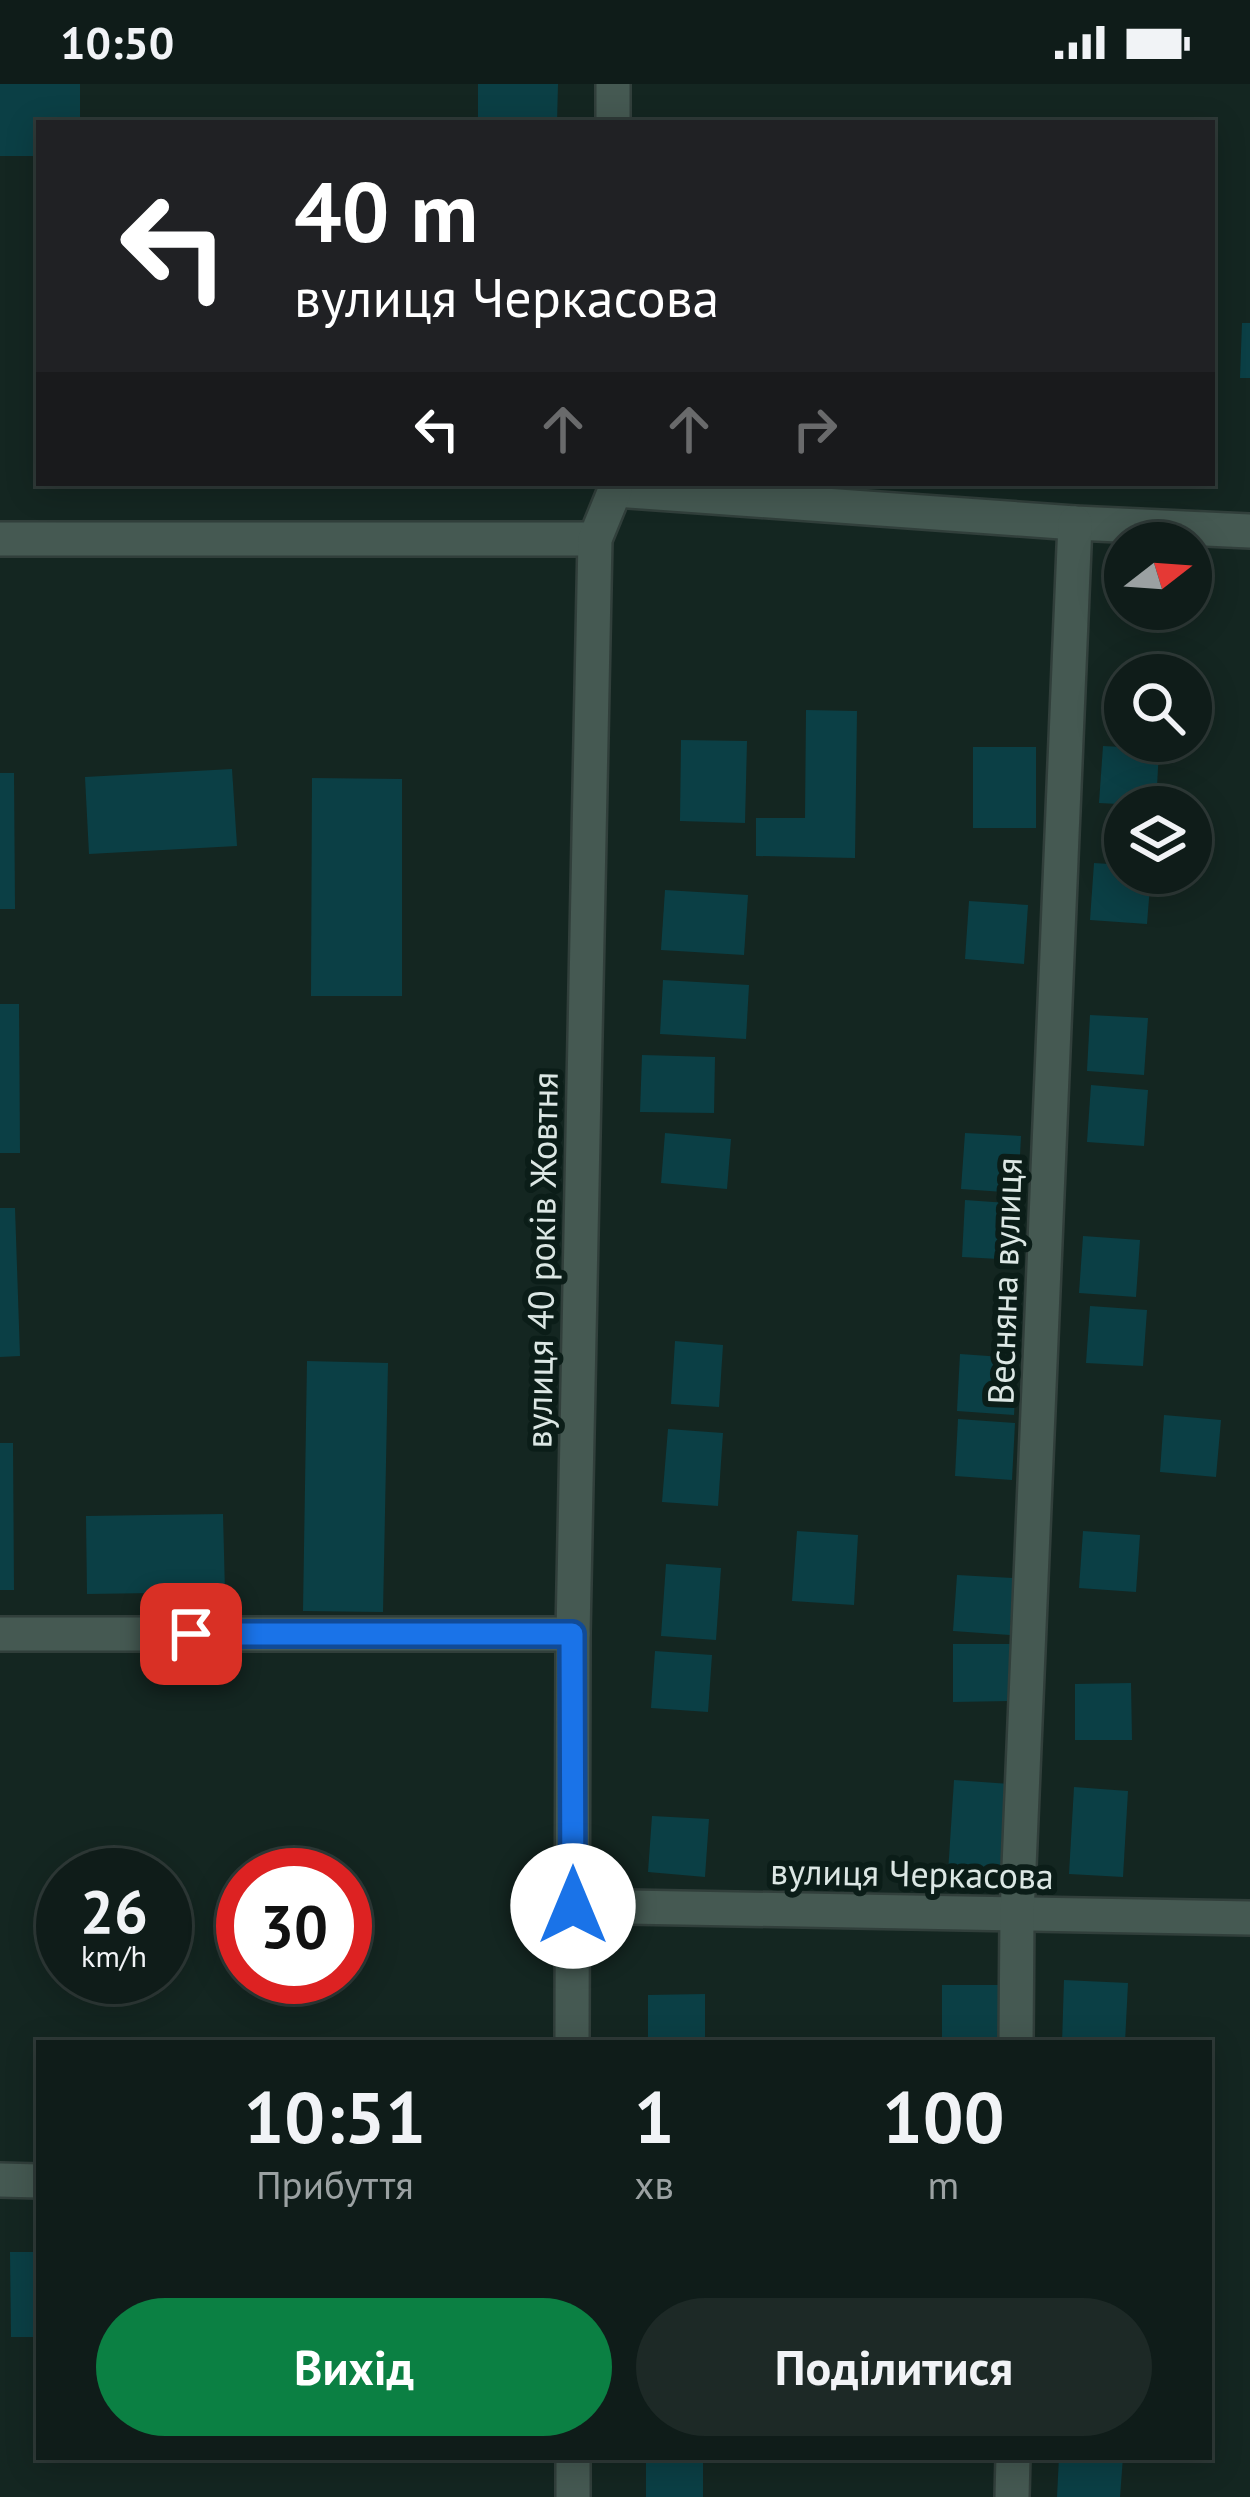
<!DOCTYPE html>
<html lang="uk">
<head>
<meta charset="utf-8">
<style>
	:root { --surface:#0f1c19; --page:#1d2926; --text:#f1f3f6; --muted:#9ba1a2; --line:#2f3a38; --accent:#0b8043 }
	body { margin:0; font-family:"PT Sans",sans-serif; background:var(--page); color:var(--text); height:100vh; display:flex; flex-direction:column; font-size:45px; white-space:nowrap }
	* { box-sizing:border-box; margin:0 }
	p { font-size:39px; color:var(--muted) }
	.icon { flex:none; width:66px; height:66px; fill:none; stroke:currentColor; stroke-width:2; stroke-linecap:round; stroke-linejoin:round }
	.map { position:relative; flex:1; overflow:hidden }
	.details { position:absolute; left:36px; top:1956px; width:1176px; height:420px; display:flex; flex-direction:column; background:var(--surface); border-radius:0px; box-shadow:0 6px 30px #0003,0 0 0 3px var(--line) }
	.details>* { flex:none }
	.banner { position:absolute; left:36px; top:36px; width:1179px; height:366px; border-radius:0px; box-shadow:0 6px 30px #0003,0 0 0 3px var(--line); background:#202124; color:#fff; overflow:hidden }
	.needle { width:78px; rotate:73deg }
	.buttons { position:absolute; left:1104px; top:438px; display:grid; gap:24px }
	.buttons a { display:grid; place-items:center; width:108px; height:108px; border-radius:50%; background:var(--surface); box-shadow:0 6px 30px #0003,0 0 0 3px var(--line); font-size:60px }
	.speed { position:absolute; left:36px; top:1764px; display:flex; gap:24px; font-size:60px; font-weight:700; text-align:center }
	.speed>* { display:grid; place-content:center; width:156px; height:156px; border-radius:50%; background:var(--surface); box-shadow:0 6px 30px #0003,0 0 0 3px var(--line); line-height:1 }
	.speed small { font-size:30px; font-weight:400 }
	.speed .limit { border:18px solid #d22; background:#fff; color:#111 }
	.pin { position:absolute; display:grid; place-items:center; width:102px; height:102px; color:#fff; margin:-51px; border-radius:24px; box-shadow:0 6px 18px #0006 }
	.me { position:absolute; width:132px; margin:-66px; rotate:0deg; stroke-linejoin:round; filter:drop-shadow(0 0 9px #0008) }
	.turn { display:flex; align-items:center; gap:42px; height:252px; padding:0 60px; font-size:54px }
	.turn .icon { width:156px; height:156px; stroke-width:2.5 }
	.turn b { display:block; font-size:84px; line-height:102px }
	.lanes { display:flex; align-items:center; height:114px; padding:0 60px; background:#0003; justify-content:center; gap:60px; direction:ltr }
	.lanes .off { opacity:.35 }
	.eta { display:flex; justify-content:space-evenly; align-items:center; height:204px; text-align:center }
	.eta b { font-size:72px; font-weight:700; line-height:84px }
	.action { display:flex; gap:24px; margin-top:auto; padding:24px 60px }
	.action a { flex:1; height:138px; border-radius:72px; background:var(--accent); color:#fff; font-size:48px; font-weight:700; line-height:138px; text-align:center }
	.action a+a { background:var(--page); color:var(--text) }
	.status { display:flex; justify-content:space-between; align-items:center; height:84px; padding:0 60px; background:var(--surface); direction:ltr }
	.status svg { height:33px; fill:currentColor }
	.map>svg:first-child { display:block }
</style>
</head>
<body>
<div class="status"><b>10:50</b><svg viewBox="0 0 49 12"><path d="M0 12V9h3v3zM5 12V6h3v6zM10 12V3h3v9zM15 12V0h3v12zM26 1h20v11H26zM47 4h2v5h-2z"/></svg></div>
<div class="map">
<svg width="1250" height="2413" viewBox="0 0 1250 2413">
	<rect width="100%" height="100%" fill="#142621"/>
	<g fill="#0b3f45">
		<polygon points="0,0 80,0 80,39 39,39 39,72 0,72"/>
		<polygon points="478,0 558,0 557,39 478,39"/>
		<polygon points="1242,239 1250,239 1250,294 1240,294"/>
		<polygon points="806,626 857,627 855,774 756,772 756,734 805,734"/>
		<polygon points="681,656 747,657 745,739 680,737"/>
		<polygon points="1103,662 1159,665 1156,722 1099,719"/>
		<rect x="973" y="663" width="63" height="81"/>
		<polygon points="232,685 237,762 89,770 85,693"/>
		<polygon points="0,689 14,689 15,825 0,825"/>
		<polygon points="312,694 402,695 402,912 311,912"/>
		<polygon points="1094,779 1125,781 1125,789 1151,789 1147,840 1090,836"/>
		<polygon points="665,806 748,811 744,871 661,866"/>
		<polygon points="969,817 1028,821 1024,880 965,875"/>
		<polygon points="663,896 749,901 746,955 660,950"/>
		<polygon points="0,920 19,920 20,1069 0,1069"/>
		<polygon points="1090,931 1148,934 1144,991 1087,987"/>
		<polygon points="642,971 715,973 714,1029 640,1028"/>
		<polygon points="1091,1001 1148,1006 1144,1062 1087,1058"/>
		<polygon points="665,1049 731,1055 727,1105 661,1099"/>
		<polygon points="965,1049 1021,1052 1018,1109 961,1105"/>
		<polygon points="965,1116 1022,1120 1018,1176 962,1173"/>
		<polygon points="0,1124 15,1124 20,1272 0,1273"/>
		<polygon points="1083,1152 1140,1156 1136,1213 1079,1209"/>
		<polygon points="1090,1222 1147,1226 1143,1282 1086,1279"/>
		<polygon points="675,1257 723,1261 719,1323 671,1320"/>
		<polygon points="960,1270 1017,1274 1014,1331 957,1327"/>
		<polygon points="307,1277 388,1279 383,1528 303,1527"/>
		<polygon points="1164,1331 1221,1336 1216,1393 1160,1388"/>
		<polygon points="958,1335 1015,1339 1012,1396 955,1392"/>
		<polygon points="668,1345 723,1349 718,1422 662,1418"/>
		<polygon points="0,1359 13,1359 14,1506 0,1506"/>
		<polygon points="223,1430 225,1508 87,1510 86,1432"/>
		<polygon points="797,1447 858,1451 854,1521 792,1517"/>
		<polygon points="1083,1447 1140,1451 1136,1508 1079,1504"/>
		<polygon points="666,1480 721,1484 716,1556 661,1552"/>
		<polygon points="957,1491 1013,1494 1010,1551 953,1547"/>
		<polygon points="953,1560 1010,1560 1010,1617 953,1618"/>
		<polygon points="655,1567 712,1571 708,1628 651,1624"/>
		<polygon points="1131,1599 1132,1656 1075,1656 1075,1600"/>
		<polygon points="954,1696 1010,1700 1003,1793 948,1789"/>
		<polygon points="1074,1703 1128,1707 1123,1793 1069,1790"/>
		<polygon points="652,1732 709,1735 705,1793 648,1788"/>
		<polygon points="1064,1896 1128,1899 1125,1959 1062,1959"/>
		<polygon points="942,1901 999,1901 1000,1958 942,1958"/>
		<polygon points="705,1910 705,1959 648,1959 648,1911"/>
		<polygon points="10,2168 39,2168 39,2253 11,2253"/>
		<rect x="646" y="2373" width="57" height="40"/>
		<polygon points="1059,2373 1123,2373 1120,2413 1057,2413"/>
	</g>
	<g fill="none" stroke-linecap="round" stroke-linejoin="round">
		<defs>
			<g id="street">
				<polyline points="613,0 613,39"/>
				<polyline points="615,406 1075,439 1250,447"/>
				<polyline points="0,455 595,455"/>
				<polyline points="0,1550 573,1550"/>
				<polyline points="573,1822 1250,1834"/>
				<polyline points="572,1959 573,1550 595,455 615,406 614,399"/>
				<polyline points="1016,1959 1017,1831 1075,439"/>
				<polyline points="0,2096 39,2097"/>
				<polyline points="573,2373 573,2413"/>
				<polyline points="1012,2413 1013,2373"/>
			</g>
		</defs>
		<use href="#street" stroke="#313f3b" stroke-width="38"/>
		<use href="#street" stroke="#455952" stroke-width="33"/>
	</g>
	<g fill="none" stroke-linecap="round" stroke-linejoin="round">
		<defs>
			<polyline id="route" points="191,1550 572,1550 573,1822"/>
		</defs>
		<use href="#route" stroke="#114b97" stroke-width="30"/>
		<use href="#route" stroke="#1a73e8" stroke-width="21"/>
	</g>
	<g text-anchor="middle" dominant-baseline="central" stroke-width="12" stroke-linejoin="round" paint-order="stroke">
		<g font-size="36" fill="#dce7e4" stroke="#0b1d18">
			<text transform="translate(541 1176) rotate(-89)">вулиця 40 років Жовтня</text>
			<text transform="translate(1004 1197) rotate(-88)">Весняна вулиця</text>
			<text transform="translate(912 1789) rotate(1)">вулиця Черкасова</text>
		</g>
	</g>
</svg>
<div class="buttons">
<a><svg class="needle" viewBox="-14 -14 28 28"><path d="M0-13l5 13h-10z" fill="#e53935"/><path d="M0 13l5-13h-10z" fill="#9ba1a2"/></svg></a>
<a><svg class="icon" aria-label="search" viewBox="0 0 24 24"><circle cx="10" cy="10" r="6"/><path d="M15 15l6 6"/></svg></a>
<a><svg class="icon" aria-label="layers" viewBox="0 0 24 24"><path d="M12 4l9 5-9 5-9-5zM3 14l9 5 9-5"/></svg></a>
</div>
<div class="speed"><div>26<small>km/h</small></div><div class="limit">30</div></div>
<div class="pin" style="left:191px;top:1550px;background:#d93025"><svg class="icon" aria-label="arrive" viewBox="0 0 24 24"><path d="M6 21V4h12l-3 4 3 4H6"/></svg></div>
<svg class="me" style="left:573px;top:1822px" viewBox="-20 -20 40 40"><circle r="19" fill="#fff"/><path d="M0-13L10 11 0 6-10 11z" fill="#1a73e8"/></svg>
<div class="banner">
<div class="turn"><svg class="icon" aria-label="left" viewBox="0 0 24 24"><path d="M17 20v-9H6M10 6l-5 5 5 5"/></svg><div><b>40 m</b>вулиця Черкасова</div></div>
<div class="lanes"><svg class="icon" aria-label="left" viewBox="0 0 24 24"><path d="M17 20v-9H6M10 6l-5 5 5 5"/></svg><svg class="icon off" aria-label="ahead" viewBox="0 0 24 24"><path d="M12 20V5M6 11l6-6 6 6"/></svg><svg class="icon off" aria-label="ahead" viewBox="0 0 24 24"><path d="M12 20V5M6 11l6-6 6 6"/></svg><svg class="icon off" aria-label="right" viewBox="0 0 24 24"><path d="M7 20v-9h11M14 6l5 5-5 5"/></svg></div>
</div>
<section class="details">
<div class="eta">
<div><b>10:51</b><p>Прибуття</p></div>
<div><b>1</b><p>хв</p></div>
<div><b>100</b><p>m</p></div>
</div>
<div class="action"><a>Вихід</a><a>Поділитися</a></div>
</section>
</div>
</body>
</html>
